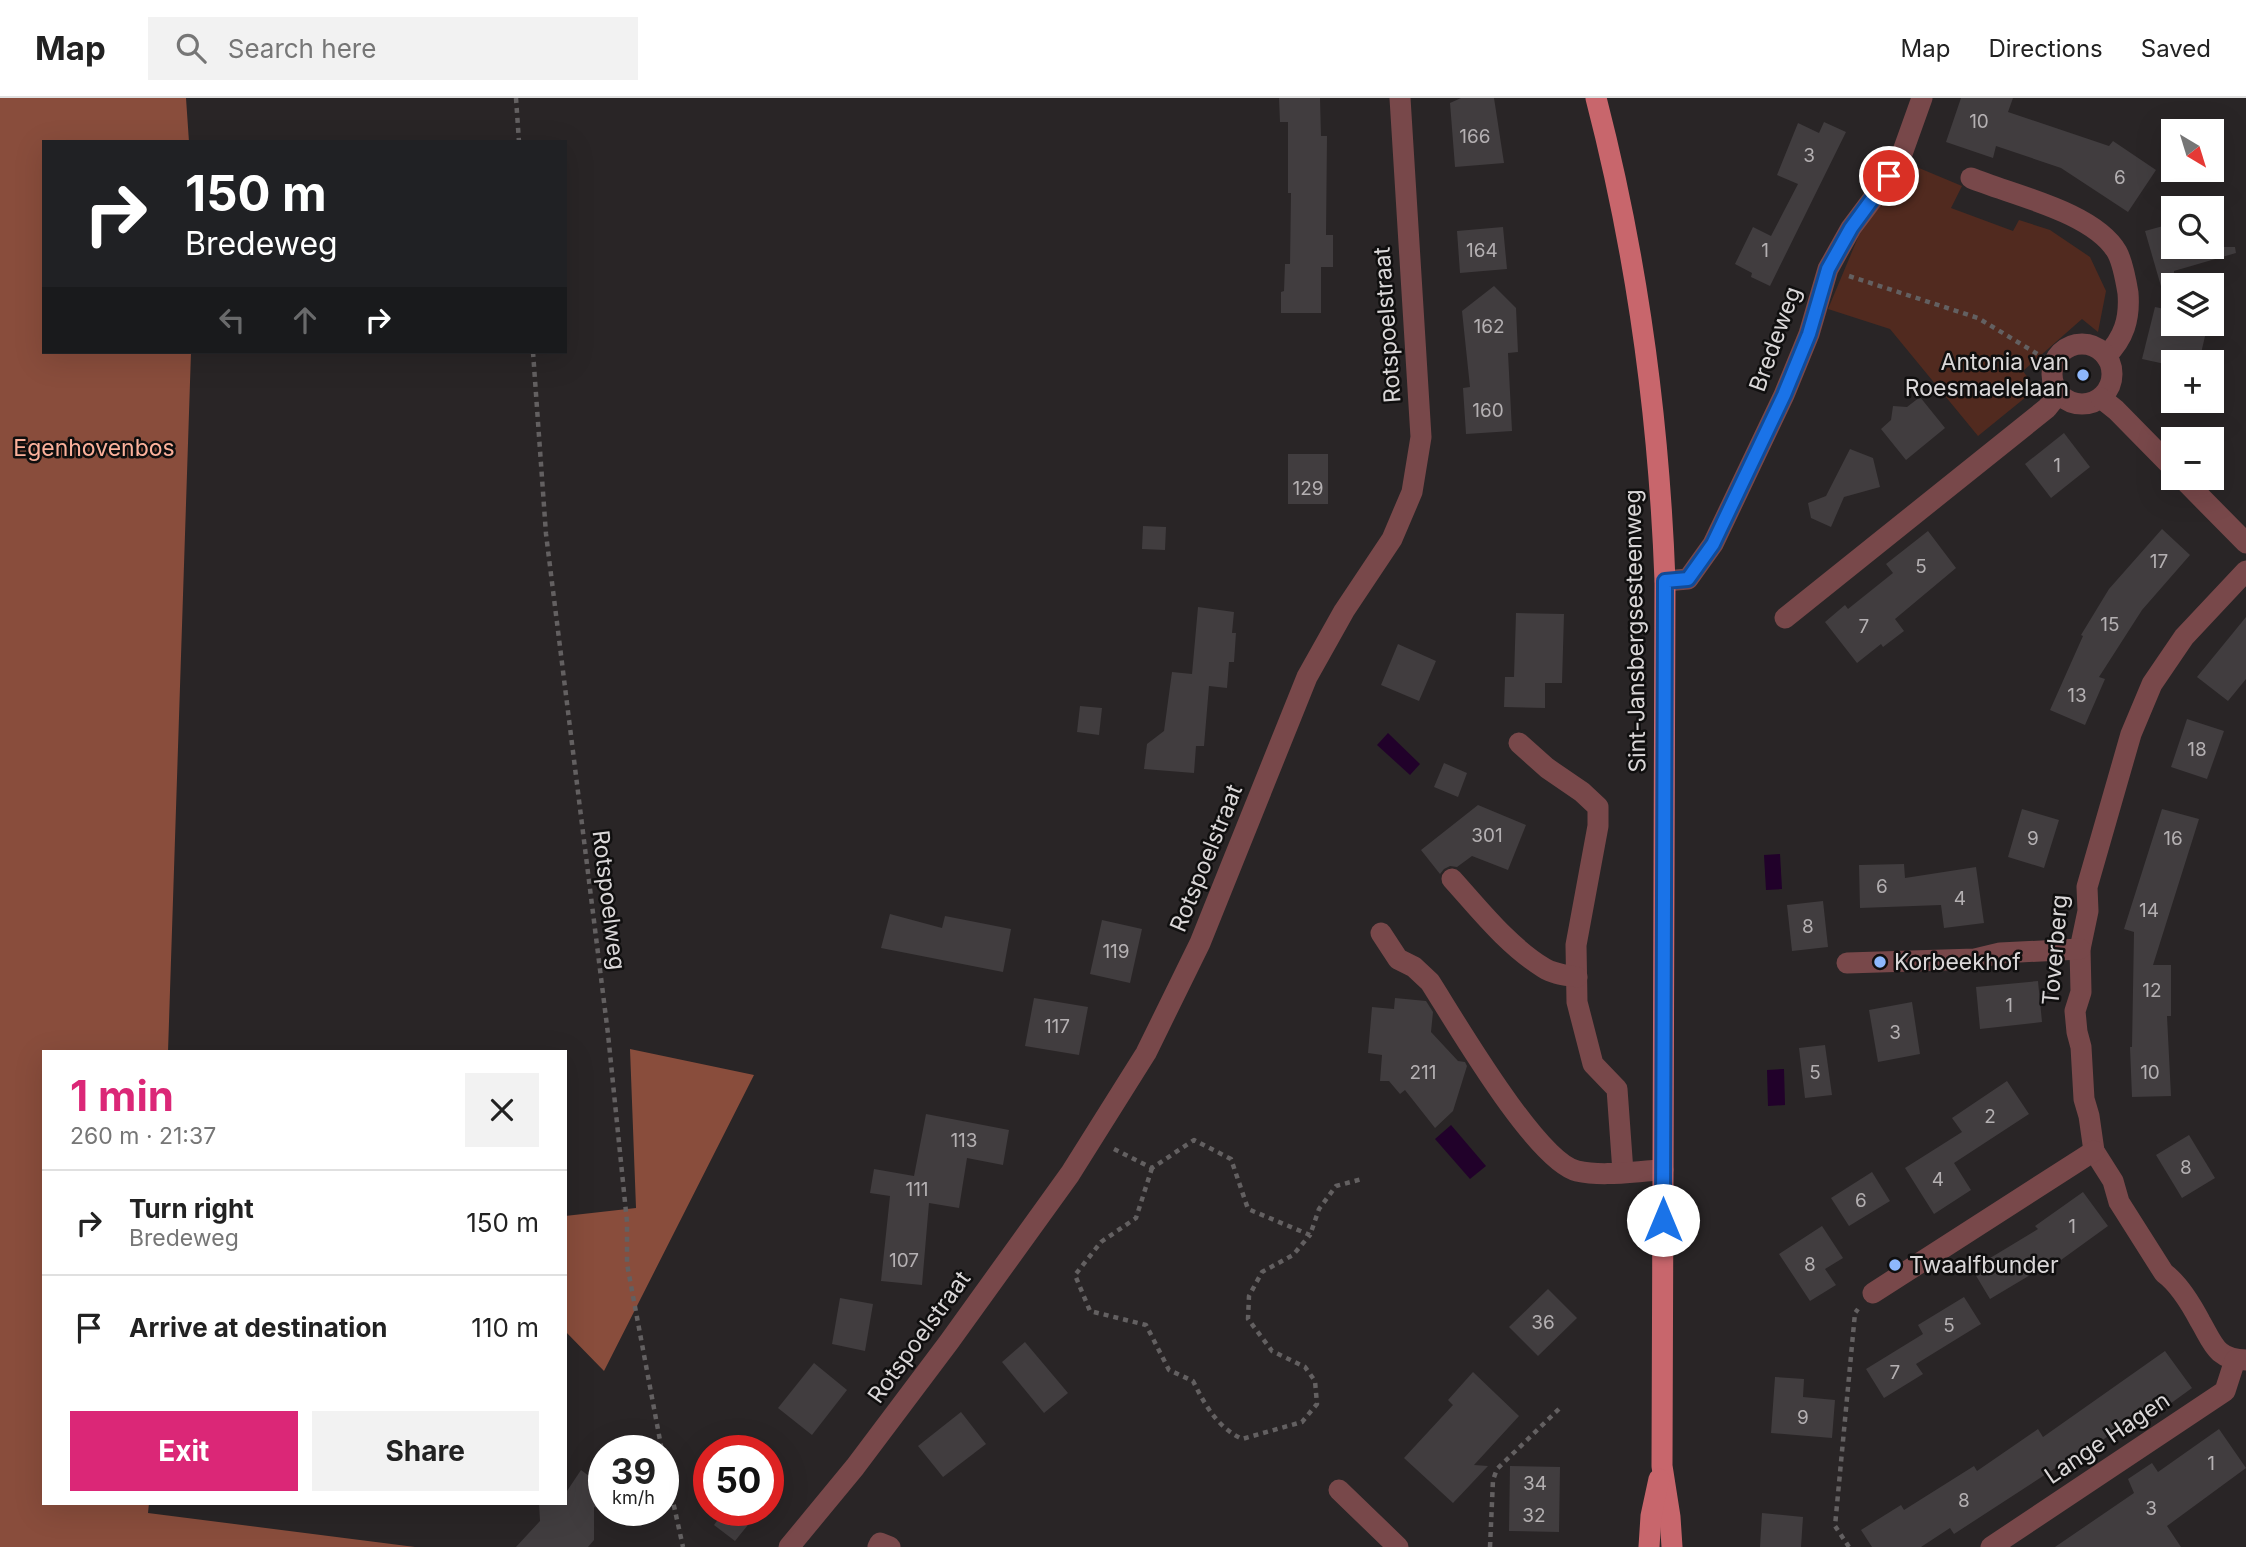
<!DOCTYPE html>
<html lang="en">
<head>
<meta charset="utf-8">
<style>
	:root { --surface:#fff; --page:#f2f2f2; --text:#222; --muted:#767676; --line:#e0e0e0; --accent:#db2777 }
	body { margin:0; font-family:Inter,sans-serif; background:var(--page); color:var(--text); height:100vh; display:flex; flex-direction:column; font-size:26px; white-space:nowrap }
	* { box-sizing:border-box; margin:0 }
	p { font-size:23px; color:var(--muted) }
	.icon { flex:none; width:38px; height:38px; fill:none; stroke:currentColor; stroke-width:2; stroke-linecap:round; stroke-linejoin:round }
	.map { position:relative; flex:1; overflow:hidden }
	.details { position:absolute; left:42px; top:952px; width:525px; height:455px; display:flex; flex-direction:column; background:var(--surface); border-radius:0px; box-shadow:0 7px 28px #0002 }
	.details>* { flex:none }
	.guide { position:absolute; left:42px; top:42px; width:525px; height:214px; border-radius:0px; box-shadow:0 7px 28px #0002; background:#202124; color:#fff; overflow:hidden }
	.needle { width:46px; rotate:142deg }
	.tools { position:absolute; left:2161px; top:21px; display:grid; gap:14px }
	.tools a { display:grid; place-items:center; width:63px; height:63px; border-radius:0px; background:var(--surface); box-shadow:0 7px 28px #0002; font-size:35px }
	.speed { position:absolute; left:588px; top:1337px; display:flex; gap:14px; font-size:35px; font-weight:700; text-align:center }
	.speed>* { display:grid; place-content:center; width:91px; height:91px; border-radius:50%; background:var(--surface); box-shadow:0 7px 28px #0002; line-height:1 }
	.speed small { font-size:18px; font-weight:400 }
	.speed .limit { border:10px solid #d22; background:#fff; color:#111 }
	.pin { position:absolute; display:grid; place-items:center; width:60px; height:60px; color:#fff; margin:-30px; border:4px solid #fff; border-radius:50%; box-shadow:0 2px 7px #0007 }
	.me { position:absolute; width:77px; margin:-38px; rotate:0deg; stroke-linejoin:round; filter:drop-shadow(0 0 5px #0008) }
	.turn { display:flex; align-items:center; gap:24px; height:147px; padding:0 28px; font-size:32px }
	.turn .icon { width:91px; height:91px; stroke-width:2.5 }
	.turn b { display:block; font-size:49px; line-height:60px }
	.lanes { display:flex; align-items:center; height:66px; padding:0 28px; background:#0003; justify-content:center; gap:35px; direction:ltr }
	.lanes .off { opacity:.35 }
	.round { display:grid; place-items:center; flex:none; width:74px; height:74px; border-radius:0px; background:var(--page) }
	.headline { display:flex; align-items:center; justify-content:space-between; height:119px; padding:0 28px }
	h1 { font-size:42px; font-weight:700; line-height:52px; color:var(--accent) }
	.button { display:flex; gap:14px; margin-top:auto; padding:14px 28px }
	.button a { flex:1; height:80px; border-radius:0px; background:var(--accent); color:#fff; font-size:28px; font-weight:700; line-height:80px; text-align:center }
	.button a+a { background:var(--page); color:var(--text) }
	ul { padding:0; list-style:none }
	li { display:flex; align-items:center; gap:21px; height:105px; padding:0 28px; border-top:2px solid var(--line) }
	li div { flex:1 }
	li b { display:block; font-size:26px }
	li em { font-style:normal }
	header { display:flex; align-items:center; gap:42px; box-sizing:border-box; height:98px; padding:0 35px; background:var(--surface); border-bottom:2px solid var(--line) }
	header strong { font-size:33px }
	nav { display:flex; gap:38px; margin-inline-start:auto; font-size:24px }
	.search { width:490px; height:63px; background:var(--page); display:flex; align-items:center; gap:18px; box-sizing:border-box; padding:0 24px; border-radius:0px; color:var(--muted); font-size:26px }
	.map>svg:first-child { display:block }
</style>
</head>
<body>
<header>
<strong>Map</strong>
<div class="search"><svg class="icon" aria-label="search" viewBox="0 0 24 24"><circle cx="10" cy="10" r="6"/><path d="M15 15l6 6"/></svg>Search here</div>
<nav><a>Map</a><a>Directions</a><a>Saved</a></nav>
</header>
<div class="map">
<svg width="2246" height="1449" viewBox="0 0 2246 1449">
	<rect width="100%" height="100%" fill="#292526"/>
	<polygon fill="#512a1f" points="1907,65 1962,88 1951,110 2013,133 2019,122 2050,132 2090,159 2106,193 2098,234 2082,221 2023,273 2036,291 1978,338 1890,231 1828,211 1859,137 1898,82"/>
	<g fill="#894d3c">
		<polygon points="0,0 186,0 189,44 44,44 44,254 191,254 168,954 44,954 44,1405 149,1405 148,1415 415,1449 0,1449"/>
		<polygon points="630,951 754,977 604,1273 565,1233 565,1118 636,1110"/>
	</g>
	<g fill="#21012a">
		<polygon points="1388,635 1420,666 1410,677 1377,647"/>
		<polygon points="1780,756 1782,791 1766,792 1764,757"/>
		<polygon points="1784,971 1785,1007 1768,1008 1767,972"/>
		<polygon points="1451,1027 1486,1068 1470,1081 1435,1041"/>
	</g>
	<g fill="#413d3f">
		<polygon points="1279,0 1320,0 1321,38 1327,38 1326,137 1333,137 1333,169 1321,169 1321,215 1281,215 1281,194 1284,193 1285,166 1290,166 1291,95 1288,95 1288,24 1280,24"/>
		<polygon points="1461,0 1494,0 1504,65 1455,69 1450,5"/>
		<polygon points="1961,0 2013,0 2008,14 2109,48 2113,43 2156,72 2128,114 2061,70 1996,48 1993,60 1946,44"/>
		<polygon points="1824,24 1846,34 1770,188 1751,179 1752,175 1735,166 1753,129 1771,138 1798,86 1777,77 1798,25 1819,35"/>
		<polygon points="2174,125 2174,149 2235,149 2236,155 2174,173 2174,208 2167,209 2145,133"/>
		<polygon points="1503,129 1507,171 1460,175 1457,133"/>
		<polygon points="1494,188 1516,210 1518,254 1508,255 1512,333 1466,336 1463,290 1470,289 1462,213"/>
		<polygon points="2155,209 2174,213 2174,226 2198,226 2196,232 2206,234 2199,264 2174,264 2174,268 2142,261"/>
		<polygon points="1920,299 1945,330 1906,362 1881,331 1891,322 1893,308 1907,309"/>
		<polygon points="2064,335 2090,369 2051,400 2025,366"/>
		<polygon points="1850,351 1873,360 1880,389 1844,399 1831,429 1811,420 1808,405 1826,398"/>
		<rect x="1288" y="356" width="40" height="50"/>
		<polygon points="1143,428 1166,429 1165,452 1142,451"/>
		<polygon points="2162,431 2190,457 2142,512 2099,579 2105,581 2085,627 2050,612 2083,538 2081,537 2109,491"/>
		<polygon points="1928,433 1956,470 1895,521 1904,533 1883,549 1881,546 1857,565 1825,524 1845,507 1848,511 1893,475 1886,466"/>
		<polygon points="1198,509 1234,514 1232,535 1236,535 1234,564 1229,564 1227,590 1209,588 1204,648 1196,648 1194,675 1144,671 1147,646 1164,633 1172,574 1192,576"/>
		<polygon points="1516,515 1564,516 1562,585 1545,585 1545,610 1504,609 1505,579 1514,579"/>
		<polygon points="2246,519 2246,581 2228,603 2197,579"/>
		<polygon points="1398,546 1436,563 1419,603 1381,587"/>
		<polygon points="1080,608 1102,610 1099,637 1077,634"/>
		<polygon points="2187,621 2224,633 2207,681 2171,669"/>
		<polygon points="1444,665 1467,675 1458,699 1434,689"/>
		<polygon points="1478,707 1526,727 1508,772 1472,758 1457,769 1450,768 1444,771 1440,776 1421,752"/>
		<polygon points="2022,711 2059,722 2044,770 2008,759"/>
		<polygon points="2162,711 2199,721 2153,867 2171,867 2171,918 2167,918 2171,998 2132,999 2130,949 2132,949 2134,834 2124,831"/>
		<polygon points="1904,766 1905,780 1976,769 1984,825 1944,830 1941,807 1860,810 1859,767"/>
		<polygon points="1823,803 1828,849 1792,853 1787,807"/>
		<polygon points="890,816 942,830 945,818 1011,831 1003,874 881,850"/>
		<polygon points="1102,822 1142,831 1130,885 1090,876"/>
		<polygon points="2038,883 2042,924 1980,931 1976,889"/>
		<polygon points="1034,900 1088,909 1079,957 1025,948"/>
		<polygon points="1395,900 1426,903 1433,914 1431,934 1458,963 1465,964 1467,968 1453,1013 1435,1030 1405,992 1400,996 1389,983 1380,983 1382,957 1368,955 1372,909 1394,911"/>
		<polygon points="1912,904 1920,956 1878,964 1869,912"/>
		<polygon points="1825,947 1832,997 1805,1000 1799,950"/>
		<polygon points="2007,983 2029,1016 1954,1065 1971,1092 1934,1116 1905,1070 1962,1034 1952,1020"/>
		<polygon points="926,1016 1009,1032 1003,1067 967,1060 959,1110 929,1105 922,1187 881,1183 890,1098 870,1095 874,1071 914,1078"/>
		<polygon points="2189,1037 2215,1080 2182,1100 2156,1057"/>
		<polygon points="1872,1074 1890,1103 1849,1128 1831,1100"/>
		<polygon points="2083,1094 2108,1128 2061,1162 2059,1160 1990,1201 1972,1171 2038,1131 2035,1128"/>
		<polygon points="1822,1128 1843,1160 1825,1171 1836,1187 1810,1203 1779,1156"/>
		<polygon points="1548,1191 1577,1220 1538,1258 1509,1229"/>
		<polygon points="1964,1199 1981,1226 1916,1266 1923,1276 1884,1300 1866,1271 1923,1236 1918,1227"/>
		<polygon points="840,1200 873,1206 865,1253 832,1246"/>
		<polygon points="1025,1244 1068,1295 1044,1315 1002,1264"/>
		<polygon points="2165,1253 2192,1290 2163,1311 2158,1304 2085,1354 2083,1352 1954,1436 1950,1430 1921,1449 1872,1449 1861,1432 1901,1407 1904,1412 1974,1368 1977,1373 2038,1331 2043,1339"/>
		<polygon points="814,1265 847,1292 812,1337 778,1310"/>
		<polygon points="1473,1274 1519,1318 1474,1367 1488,1368 1453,1405 1404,1360 1453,1307 1448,1302"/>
		<polygon points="1775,1279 1804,1281 1803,1299 1835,1302 1832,1340 1771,1335"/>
		<polygon points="961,1314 986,1346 943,1379 918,1348"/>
		<polygon points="2219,1331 2246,1370 2167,1428 2181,1449 2055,1449 2134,1395 2128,1381 2152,1365 2158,1374"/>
		<polygon points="604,1362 604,1411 594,1409 594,1442 588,1449 516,1449 540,1423 539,1405 565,1405 565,1396 581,1372 589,1378"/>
		<polygon points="1510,1368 1560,1369 1559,1434 1509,1433"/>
		<polygon points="725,1412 760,1412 735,1443 714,1427"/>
		<polygon points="1762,1415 1803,1419 1801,1449 1760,1449"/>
	</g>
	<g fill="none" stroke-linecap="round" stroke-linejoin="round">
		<g stroke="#636061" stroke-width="4.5" stroke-dasharray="5 5" stroke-linecap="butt">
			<polyline points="516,0 519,44"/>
			<polyline points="1849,178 1978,220 2054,266"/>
			<polyline points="533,254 546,436 608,936 627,1124 627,1166 662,1353"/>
			<polyline points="1114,1051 1152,1070 1194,1042 1231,1061 1248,1111 1310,1137 1319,1111 1336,1088 1362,1081"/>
			<path d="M 1152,1070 L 1136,1120 L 1101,1144 L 1075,1177 L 1090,1213 L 1146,1227 L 1169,1272 L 1193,1283 C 1205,1307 1217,1329 1242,1341 L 1302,1324 L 1317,1306 L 1315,1283 L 1305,1269 L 1272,1253 L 1248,1221 L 1249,1198 L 1262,1174 L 1293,1157 L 1310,1137"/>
			<polyline points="663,1358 683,1449"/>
			<polyline points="1490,1449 1493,1382 1497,1371 1561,1309"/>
			<polyline points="1849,1449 1835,1428 1855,1215 1858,1211"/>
		</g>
		<g stroke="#78484a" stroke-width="21">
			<path d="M 1971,80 C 2012,97 2094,114 2117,154 C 2123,165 2126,183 2128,195 C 2130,221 2124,240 2106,258"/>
			<circle cx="2082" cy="276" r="30"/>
			<polyline points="2101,300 2116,312 2174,371"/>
			<polyline points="2182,380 2246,445"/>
			<path d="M 2246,473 L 2184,539 L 2152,586 L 2131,636 L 2087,789 L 2088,813 L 2080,851 L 2081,894 L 2075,913 L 2077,934 L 2081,949 L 2084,1001 L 2089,1018 L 2094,1053 L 2113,1083 L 2119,1104 L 2164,1175 C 2179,1186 2191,1206 2200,1223 C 2213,1245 2216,1262 2246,1262"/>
			<polyline points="1665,483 1688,481 1713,446 1784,297 1809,236 1828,171 1851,130 1898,67 1922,0"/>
			<polyline points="1785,520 2047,310 2059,295"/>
			<polyline points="1519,645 1547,670 1582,694 1598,709 1598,728 1576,847 1577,904 1593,966 1617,991 1623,1074"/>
			<path d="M 1452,781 C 1480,812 1508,848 1544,870 C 1553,876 1566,877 1577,879"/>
			<path d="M 1381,835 L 1398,861 L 1414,869 L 1430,884 C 1455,923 1536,1063 1577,1073 C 1604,1079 1636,1073 1663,1072"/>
			<polyline points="1847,865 1975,861 2000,855 2080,851"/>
			<polyline points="1873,1195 2094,1053"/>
			<polyline points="1339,1392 1398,1449"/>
			<polyline points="789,1449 855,1369 949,1244 1070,1076 1146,955 1200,845 1307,579 1344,513 1392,441 1412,394 1421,339 1400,0"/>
			<polyline points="878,1449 880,1445 890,1449"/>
			<polyline points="1991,1449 2225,1293 2235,1262"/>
		</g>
		<g stroke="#c8666c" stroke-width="21">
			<path d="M 1596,0 C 1637,158 1659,320 1665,483 L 1662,1368 L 1670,1419 L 1672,1449"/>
			<polyline points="1649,1449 1651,1418 1659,1381"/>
		</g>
	</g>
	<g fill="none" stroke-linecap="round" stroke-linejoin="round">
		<defs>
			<polyline id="route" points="1663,1122 1665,483 1688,481 1713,446 1784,297 1809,236 1828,171 1851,130 1889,78"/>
		</defs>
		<use href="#route" stroke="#114b97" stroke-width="18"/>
		<use href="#route" stroke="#1a73e8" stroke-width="12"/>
	</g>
	<g fill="#8eb8fd" stroke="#100f0f" stroke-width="2.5">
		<circle cx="2083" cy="277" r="7"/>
		<circle cx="1880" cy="864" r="7"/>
		<circle cx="1895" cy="1167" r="7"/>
	</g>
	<g text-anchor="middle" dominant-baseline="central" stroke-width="5" stroke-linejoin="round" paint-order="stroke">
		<g font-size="19" fill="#b4b0b2">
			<text x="1979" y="23">10</text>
			<text x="1475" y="38">166</text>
			<text x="1809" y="57">3</text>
			<text x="2120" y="79">6</text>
			<text x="1482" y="152">164</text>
			<text x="1765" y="152">1</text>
			<text x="1489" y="228">162</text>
			<text x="1488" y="312">160</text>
			<text x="2057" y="367">1</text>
			<text x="1308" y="390">129</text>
			<text x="2159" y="463">17</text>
			<text x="1921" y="468">5</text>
			<text x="2110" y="526">15</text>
			<text x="1864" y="528">7</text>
			<text x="2077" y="597">13</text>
			<text x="2197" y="651">18</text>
			<text x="1487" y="737">301</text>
			<text x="2033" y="740">9</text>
			<text x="2173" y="740">16</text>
			<text x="1882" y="788">6</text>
			<text x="1960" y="800">4</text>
			<text x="2149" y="812">14</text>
			<text x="1808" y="828">8</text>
			<text x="1116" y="853">119</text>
			<text x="2152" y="892">12</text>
			<text x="2009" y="907">1</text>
			<text x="1057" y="928">117</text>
			<text x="1895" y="934">3</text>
			<text x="1423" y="974">211</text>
			<text x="1815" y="974">5</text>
			<text x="2150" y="974">10</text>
			<text x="1990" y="1018">2</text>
			<text x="964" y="1042">113</text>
			<text x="2186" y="1069">8</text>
			<text x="1938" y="1081">4</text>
			<text x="917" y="1091">111</text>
			<text x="1861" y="1102">6</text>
			<text x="2072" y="1128">1</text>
			<text x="904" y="1162">107</text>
			<text x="1810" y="1166">8</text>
			<text x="1543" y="1224">36</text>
			<text x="1949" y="1227">5</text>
			<text x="1895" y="1274">7</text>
			<text x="1803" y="1319">9</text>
			<text x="2211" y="1365">1</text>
			<text x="1535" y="1385">34</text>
			<text x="1964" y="1402">8</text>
			<text x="2151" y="1410">3</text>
			<text x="1534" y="1417">32</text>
		</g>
		<g font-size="23" fill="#dad7d8" stroke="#100f0f">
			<text transform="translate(1387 227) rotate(-94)">Rotspoelstraat</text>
			<text transform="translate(1775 241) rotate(-70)">Bredeweg</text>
			<text transform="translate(1635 533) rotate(-91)">Sint-Jansbergsesteenweg</text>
			<text transform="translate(1206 760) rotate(-68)">Rotspoelstraat</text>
			<text transform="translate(609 802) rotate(83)">Rotspoelweg</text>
			<text transform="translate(2055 852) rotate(-85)">Toverberg</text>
			<text transform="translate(919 1239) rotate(-54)">Rotspoelstraat</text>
			<text transform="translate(2107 1340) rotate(-34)">Lange Hagen</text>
		</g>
		<g font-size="23" fill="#dad7d8" stroke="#100f0f" text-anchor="start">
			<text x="2069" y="264" text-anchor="end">Antonia van<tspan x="2069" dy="26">Roesmaelelaan</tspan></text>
			<text x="1894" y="864">Korbeekhof</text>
			<text x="1909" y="1167">Twaalfbunder</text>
		</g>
		<g font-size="23" fill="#fcb19b" stroke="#100f0f">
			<text x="94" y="350">Egenhovenbos</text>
		</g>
	</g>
</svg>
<div class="tools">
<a><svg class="needle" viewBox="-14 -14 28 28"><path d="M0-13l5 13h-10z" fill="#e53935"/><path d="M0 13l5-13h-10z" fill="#767676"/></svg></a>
<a><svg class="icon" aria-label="search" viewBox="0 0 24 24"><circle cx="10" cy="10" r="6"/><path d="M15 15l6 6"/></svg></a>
<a><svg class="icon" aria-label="layers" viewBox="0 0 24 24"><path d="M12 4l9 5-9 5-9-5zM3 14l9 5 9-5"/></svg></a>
<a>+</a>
<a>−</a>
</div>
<div class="speed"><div>39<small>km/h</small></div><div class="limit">50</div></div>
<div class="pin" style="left:1889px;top:78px;background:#d93025"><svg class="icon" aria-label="arrive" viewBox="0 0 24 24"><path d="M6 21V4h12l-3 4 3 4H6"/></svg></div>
<svg class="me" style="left:1663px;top:1122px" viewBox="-20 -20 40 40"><circle r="19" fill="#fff"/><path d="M0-13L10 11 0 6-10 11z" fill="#1a73e8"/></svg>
<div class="guide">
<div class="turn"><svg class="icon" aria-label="right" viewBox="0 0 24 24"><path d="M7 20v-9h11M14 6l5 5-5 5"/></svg><div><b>150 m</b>Bredeweg</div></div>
<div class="lanes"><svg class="icon off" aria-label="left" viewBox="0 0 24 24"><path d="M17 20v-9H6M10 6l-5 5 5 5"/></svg><svg class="icon off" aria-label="ahead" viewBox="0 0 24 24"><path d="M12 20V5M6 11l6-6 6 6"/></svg><svg class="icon" aria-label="right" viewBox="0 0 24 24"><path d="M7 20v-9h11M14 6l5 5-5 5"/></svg></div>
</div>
<section class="details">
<div class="headline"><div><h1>1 min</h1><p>260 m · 21:37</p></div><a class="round"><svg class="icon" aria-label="close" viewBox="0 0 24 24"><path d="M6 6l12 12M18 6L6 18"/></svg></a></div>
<ul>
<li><svg class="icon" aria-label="right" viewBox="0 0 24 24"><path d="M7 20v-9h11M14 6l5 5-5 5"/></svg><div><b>Turn right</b><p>Bredeweg</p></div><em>150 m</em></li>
<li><svg class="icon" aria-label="arrive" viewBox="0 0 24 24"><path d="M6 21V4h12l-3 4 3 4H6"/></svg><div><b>Arrive at destination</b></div><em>110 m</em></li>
</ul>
<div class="button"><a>Exit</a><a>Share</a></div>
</section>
</div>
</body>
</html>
